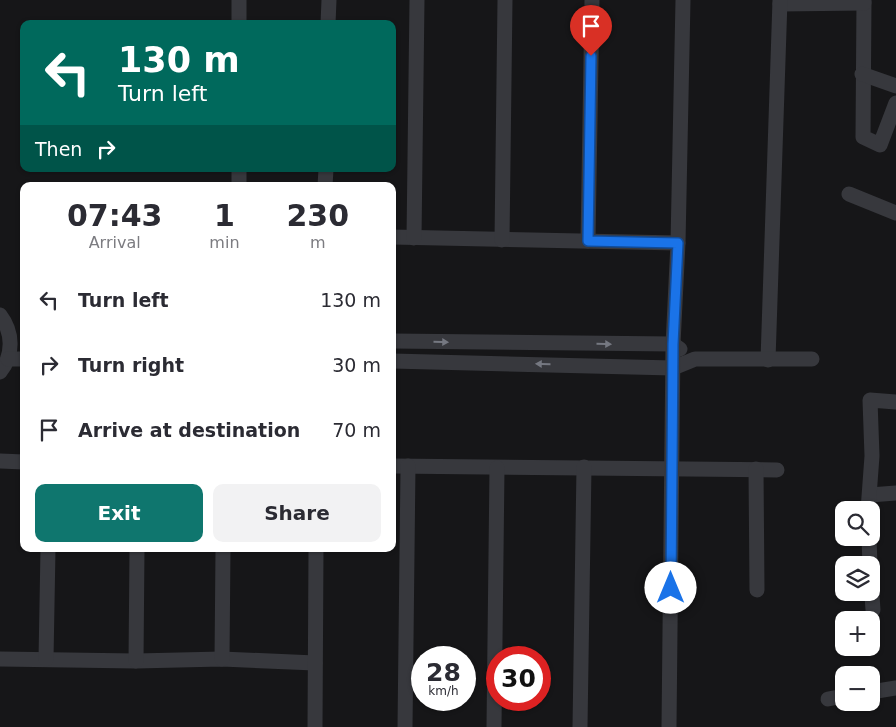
<!DOCTYPE html>
<html lang="en">
<head>
<meta charset="utf-8">
<style>
	:root { --surface:#fff; --page:#f2f2f3; --text:#2b2b33; --muted:#7c7c81; --accent:#0f766e }
	body { margin:0; font-family:"DejaVu Sans",sans-serif; background:var(--page); color:var(--text); height:100vh; display:flex; flex-direction:column; font-size:19px; white-space:nowrap }
	* { box-sizing:border-box; margin:0 }
	p { font-size:16px; color:var(--muted) }
	.icon { flex:none; width:28px; height:28px; fill:none; stroke:currentColor; stroke-width:2; stroke-linecap:round; stroke-linejoin:round }
	.map { position:relative; flex:1; overflow:hidden }
	.sheet { position:absolute; left:20px; top:182px; width:376px; height:370px; display:flex; flex-direction:column; background:var(--surface); border-radius:10px; box-shadow:0 1px 4px #0004 }
	.sheet>* { flex:none }
	.banner { position:absolute; left:20px; top:20px; width:376px; height:152px; border-radius:10px; box-shadow:0 1px 4px #0004; background:#00695c; color:#fff; overflow:hidden }
	.fabs { position:absolute; left:835px; top:501px; display:grid; gap:10px }
	.fabs a { display:grid; place-items:center; width:45px; height:45px; border-radius:10px; background:var(--surface); box-shadow:0 1px 4px #0004; font-size:25px }
	.speed { position:absolute; left:411px; top:646px; display:flex; gap:10px; font-size:25px; font-weight:700; text-align:center }
	.speed>* { display:grid; place-content:center; width:65px; height:65px; border-radius:50%; background:var(--surface); box-shadow:0 1px 4px #0004; line-height:1 }
	.speed small { font-size:12px; font-weight:400 }
	.speed .limit { border:8px solid #d22; background:#fff; color:#111 }
	.pin { position:absolute; display:grid; place-items:center; width:42px; height:42px; color:#fff; margin:-51px -21px; border-radius:50% 50% 50% 0; rotate:-45deg; box-shadow:0 0 5px #0007 }
	.pin .icon { rotate:45deg }
	.me { position:absolute; width:55px; margin:-28px; rotate:0deg; stroke-linejoin:round; filter:drop-shadow(0 0 4px #0008) }
	.turn { display:flex; align-items:center; gap:18px; height:105px; padding:0 15px; font-size:22px }
	.turn .icon { width:65px; height:65px; stroke-width:2.5 }
	.turn b { display:block; font-size:35px; line-height:42px }
	.then { display:flex; align-items:center; height:48px; padding:0 15px; background:#0003; gap:10px; font-size:19px }
	.eta { display:flex; justify-content:space-evenly; align-items:center; height:85px; text-align:center }
	.eta b { font-size:30px; font-weight:700; line-height:35px }
	.button { display:flex; gap:10px; margin-top:auto; padding:10px 15px }
	.button a { flex:1; height:58px; border-radius:10px; background:var(--accent); color:#fff; font-size:20px; font-weight:700; line-height:58px; text-align:center }
	.button a+a { background:var(--page); color:var(--text) }
	ul { padding:0; list-style:none }
	li { display:flex; align-items:center; gap:15px; height:65px; padding:0 15px }
	li div { flex:1 }
	li b { display:block; font-size:19px }
	li em { font-style:normal }
	.map>svg:first-child { display:block }
</style>
</head>
<body>
<div class="map">
<svg width="896" height="727" viewBox="0 0 896 727">
	<rect width="100%" height="100%" fill="#161618"/>
	<g fill="none" stroke-linecap="round" stroke-linejoin="round">
		<g stroke="#37383d" stroke-width="15">
			<polyline points="864,0 863,137 880,145 896,103"/>
			<polyline points="780,4 864,3"/>
			<polyline points="239,24 239,0"/>
			<polyline points="328,24 329,0"/>
			<polyline points="862,74 896,86"/>
			<polyline points="239,186 239,169"/>
			<polyline points="325,186 326,169"/>
			<polyline points="849,194 896,213"/>
			<polyline points="392,237 678,243"/>
			<polyline points="414,238 417,0"/>
			<polyline points="502,240 505,0"/>
			<polyline points="588,241 592,0"/>
			<path d="M 0,315 C 13,332 14,355 0,372"/>
			<polyline points="392,341 673,344 680,349"/>
			<polyline points="8,359 24,359"/>
			<polyline points="768,360 780,0"/>
			<polyline points="392,361 673,368 695,359 812,359"/>
			<polyline points="0,461 24,462"/>
			<polyline points="392,466 777,470"/>
			<polyline points="756,469 757,590"/>
			<polyline points="870,495 896,493"/>
			<polyline points="868,510 872,456 870,400 896,402"/>
			<polyline points="869,538 870,565"/>
			<polyline points="871,582 873,610"/>
			<polyline points="0,659 136,661 222,659 315,663"/>
			<polyline points="46,659 48,549"/>
			<polyline points="222,659 223,549"/>
			<polyline points="136,661 137,549"/>
			<polyline points="871,692 896,688"/>
			<polyline points="828,699 844,696"/>
			<polyline points="315,727 316,549"/>
			<polyline points="405,727 408,466"/>
			<polyline points="494,727 497,468"/>
			<polyline points="580,727 584,467"/>
			<polyline points="669,727 673,344 678,243 683,0"/>
		</g>
	</g>
	<defs><path id="oneway-solid" d="M-6-.8H1V-3.2L6.5 0L1 3.2V.8H-6Z" transform="scale(1.25)"/></defs>
	<g fill="#757881">
		<use href="#oneway-solid" transform="translate(441 342) rotate(1)"/>
		<use href="#oneway-solid" transform="translate(604 344) rotate(1)"/>
		<use href="#oneway-solid" transform="translate(543 364) rotate(-179)"/>
	</g>
	<g fill="none" stroke-linecap="round" stroke-linejoin="round">
		<defs>
			<polyline id="route" points="591,56 588,241 678,243 673,344 671,588"/>
		</defs>
		<use href="#route" stroke="#114b97" stroke-width="12"/>
		<use href="#route" stroke="#1a73e8" stroke-width="9"/>
	</g>
</svg>
<div class="fabs">
<a><svg class="icon" aria-label="search" viewBox="0 0 24 24"><circle cx="10" cy="10" r="6"/><path d="M15 15l6 6"/></svg></a>
<a><svg class="icon" aria-label="layers" viewBox="0 0 24 24"><path d="M12 4l9 5-9 5-9-5zM3 14l9 5 9-5"/></svg></a>
<a>+</a>
<a>−</a>
</div>
<div class="speed"><div>28<small>km/h</small></div><div class="limit">30</div></div>
<div class="pin" style="left:591px;top:56px;background:#d93025"><svg class="icon" aria-label="arrive" viewBox="0 0 24 24"><path d="M6 21V4h12l-3 4 3 4H6"/></svg></div>
<svg class="me" style="left:671px;top:588px" viewBox="-20 -20 40 40"><circle r="19" fill="#fff"/><path d="M0-13L10 11 0 6-10 11z" fill="#1a73e8"/></svg>
<div class="banner">
<div class="turn"><svg class="icon" aria-label="left" viewBox="0 0 24 24"><path d="M17 20v-9H6M10 6l-5 5 5 5"/></svg><div><b>130 m</b>Turn left</div></div>
<div class="then">Then<svg class="icon" aria-label="right" viewBox="0 0 24 24"><path d="M7 20v-9h11M14 6l5 5-5 5"/></svg></div>
</div>
<section class="sheet">
<div class="eta">
<div><b>07:43</b><p>Arrival</p></div>
<div><b>1</b><p>min</p></div>
<div><b>230</b><p>m</p></div>
</div>
<ul>
<li><svg class="icon" aria-label="left" viewBox="0 0 24 24"><path d="M17 20v-9H6M10 6l-5 5 5 5"/></svg><div><b>Turn left</b></div><em>130 m</em></li>
<li><svg class="icon" aria-label="right" viewBox="0 0 24 24"><path d="M7 20v-9h11M14 6l5 5-5 5"/></svg><div><b>Turn right</b></div><em>30 m</em></li>
<li><svg class="icon" aria-label="arrive" viewBox="0 0 24 24"><path d="M6 21V4h12l-3 4 3 4H6"/></svg><div><b>Arrive at destination</b></div><em>70 m</em></li>
</ul>
<div class="button"><a>Exit</a><a>Share</a></div>
</section>
</div>
</body>
</html>
